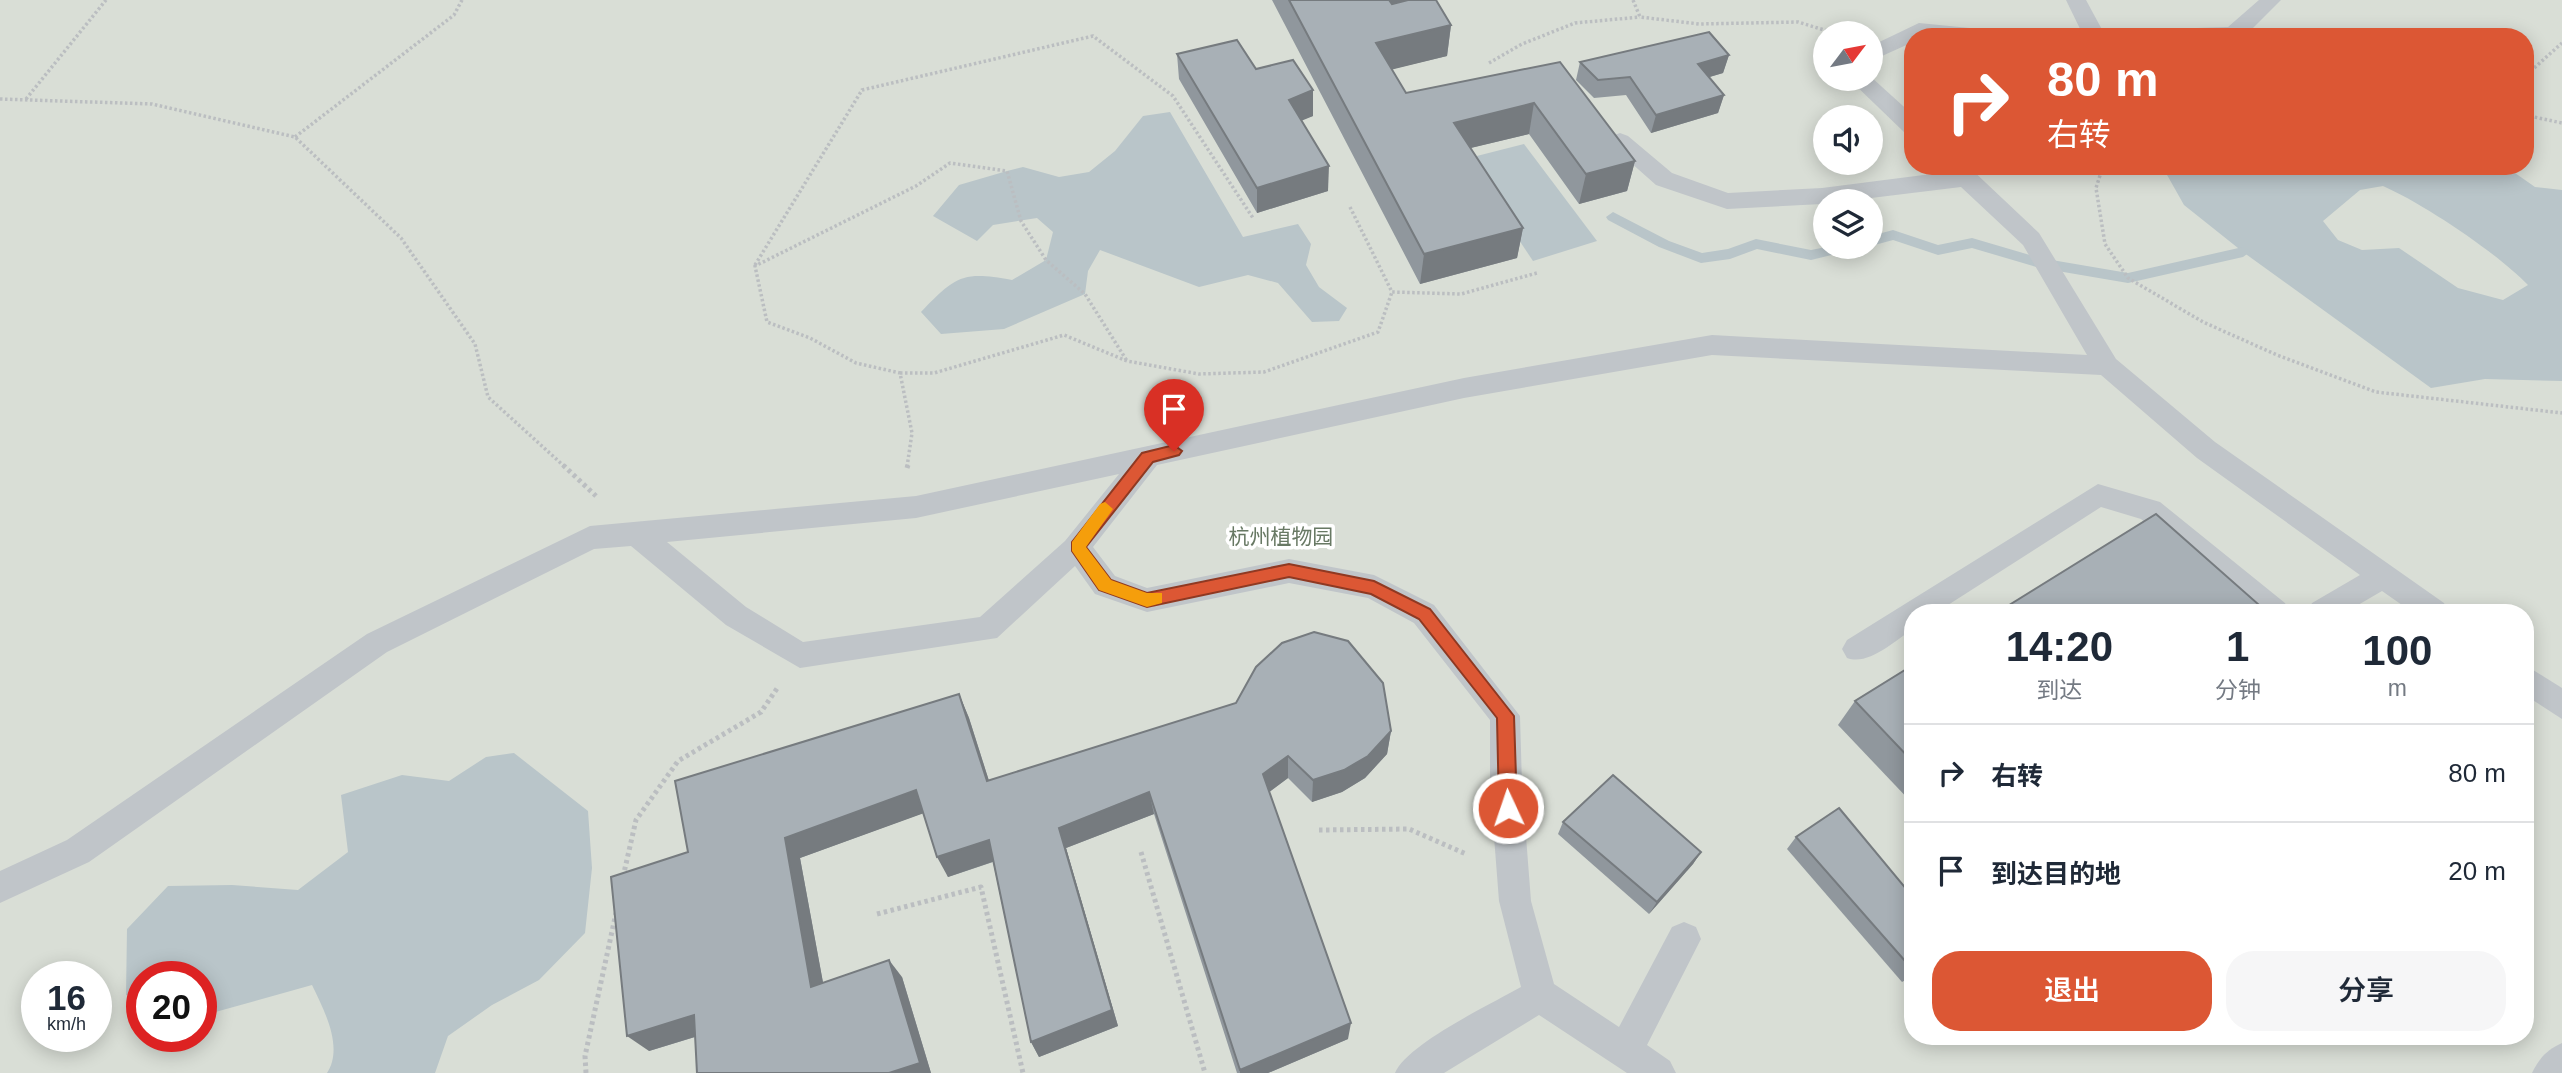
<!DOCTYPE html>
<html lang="zh">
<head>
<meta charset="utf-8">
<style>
	:root { --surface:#fff; --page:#f6f6f7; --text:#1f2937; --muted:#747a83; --line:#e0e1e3; --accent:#dc5734 }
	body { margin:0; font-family:Arial,"Noto Sans SC",sans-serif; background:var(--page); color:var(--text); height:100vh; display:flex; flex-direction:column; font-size:26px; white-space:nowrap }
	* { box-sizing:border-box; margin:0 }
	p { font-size:23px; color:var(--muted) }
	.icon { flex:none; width:38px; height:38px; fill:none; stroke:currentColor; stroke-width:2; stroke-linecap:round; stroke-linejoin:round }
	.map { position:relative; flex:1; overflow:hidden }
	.drawer { position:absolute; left:1904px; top:604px; width:630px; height:441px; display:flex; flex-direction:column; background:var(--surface); border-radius:28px; box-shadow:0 4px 18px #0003 }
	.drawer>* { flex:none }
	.hud { position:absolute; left:1904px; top:28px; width:630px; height:147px; border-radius:28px; box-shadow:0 4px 18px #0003; background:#dc5734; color:#fff; overflow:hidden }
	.needle { width:46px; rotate:58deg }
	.controls { position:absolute; left:1813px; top:21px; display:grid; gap:14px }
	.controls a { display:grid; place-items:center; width:70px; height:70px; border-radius:50%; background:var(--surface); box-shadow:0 4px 18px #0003; font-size:35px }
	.speed { position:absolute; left:21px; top:961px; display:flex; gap:14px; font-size:35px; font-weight:700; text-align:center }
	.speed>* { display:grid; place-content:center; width:91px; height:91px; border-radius:50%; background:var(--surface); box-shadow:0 4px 18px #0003; line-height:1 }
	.speed small { font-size:18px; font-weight:400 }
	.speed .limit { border:10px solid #d22; background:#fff; color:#111 }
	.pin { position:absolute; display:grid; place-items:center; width:60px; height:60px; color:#fff; margin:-72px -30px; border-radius:50% 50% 50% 0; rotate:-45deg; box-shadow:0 0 7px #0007 }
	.pin .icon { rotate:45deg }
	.me { position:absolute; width:77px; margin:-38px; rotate:357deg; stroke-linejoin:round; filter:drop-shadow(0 0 5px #0008) }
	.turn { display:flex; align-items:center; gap:24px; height:147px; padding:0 28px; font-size:32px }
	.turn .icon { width:91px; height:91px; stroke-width:2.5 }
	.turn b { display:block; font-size:49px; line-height:60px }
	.eta { display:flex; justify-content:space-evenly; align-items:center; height:119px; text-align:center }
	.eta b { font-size:42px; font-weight:600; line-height:49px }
	.cta { display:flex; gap:14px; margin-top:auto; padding:14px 28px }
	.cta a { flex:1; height:80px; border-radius:28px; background:var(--accent); color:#fff; font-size:28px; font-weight:600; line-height:80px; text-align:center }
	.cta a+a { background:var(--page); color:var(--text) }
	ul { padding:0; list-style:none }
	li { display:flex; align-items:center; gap:21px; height:98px; padding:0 28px; border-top:2px solid var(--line) }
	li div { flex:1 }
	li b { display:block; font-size:26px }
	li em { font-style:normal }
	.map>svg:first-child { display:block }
</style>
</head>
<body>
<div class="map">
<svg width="2562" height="1073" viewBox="0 0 2562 1073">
	<rect width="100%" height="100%" fill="#f9f9f7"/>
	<path fill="#d9ded6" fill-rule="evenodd" d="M 0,0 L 2562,0 L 2562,1073 L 0,1073 ZM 1825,33 L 1871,33 L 1871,79 L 1825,79 ZM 1913,37 L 2525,37 L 2525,166 L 1913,166 ZM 1825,117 L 1871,117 L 1871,163 L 1825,163 ZM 1825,201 L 1871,201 L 1871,247 L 1825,247 ZM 1913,612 L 2525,612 L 2525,1036 L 1913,1036 ZM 37,976 L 96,976 L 96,1036 L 37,1036 ZM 142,976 L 201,976 L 201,1036 L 142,1036 Z"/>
	<g fill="#b9c5c9" fill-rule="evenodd">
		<path d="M 1170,112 L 1243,237 L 1298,224 L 1311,244 L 1306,265 L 1319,287 L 1347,308 L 1339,321 L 1312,322 L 1278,283 L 1248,275 L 1199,287 L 1100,250 L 1088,271 L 1085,294 L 1004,329 L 941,334 L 921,312 C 956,276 962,271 1012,280 L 1046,260 L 1053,232 L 1037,218 L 993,225 L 977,241 L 933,216 L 959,185 L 1007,171 L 1023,167 L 1059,177 L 1089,172 L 1115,151 L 1143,116 Z"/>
		<polygon points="1524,144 1597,241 1533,261 1465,159"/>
		<path d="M 2162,166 L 2505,166 L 2535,187 L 2562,190 L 2562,381 L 2485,379 L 2431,388 L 2243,252 L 2184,205 ZM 2383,186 C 2424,204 2497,253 2528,285 L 2503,300 L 2458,288 L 2399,248 L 2362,250 L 2338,240 L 2323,221 L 2360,190 Z"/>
		<path d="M 514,753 L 588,811 L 592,868 L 585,933 L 539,980 L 492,1005 L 448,1036 L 435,1073 L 327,1073 C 344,1047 324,1010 312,985 L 201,1016 L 201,976 L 142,976 L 142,999 L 126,995 L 127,929 L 168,886 L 232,885 L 298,890 L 348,852 L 341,795 L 402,775 L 449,781 L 486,757 Z"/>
	</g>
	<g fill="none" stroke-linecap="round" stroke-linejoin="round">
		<g fill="#b9c5c9" fill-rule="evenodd">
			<polygon points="1613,212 1669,241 1702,253 1728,249 1756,239 1811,250 1826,247 1854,247 1852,250 1811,260 1757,249 1730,259 1701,263 1659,247 1608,220 1606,217"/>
			<polygon points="1893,230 1938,245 1972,238 2040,258 2128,273 2243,247 2250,252 2243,257 2128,283 2040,268 1972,248 1938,255 1893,240 1871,246 1871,236"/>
		</g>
		<g stroke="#bbbec1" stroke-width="3.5" stroke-dasharray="2.5 2.5" stroke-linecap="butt">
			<polyline points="1633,0 1640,17 1699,24 1798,22 1834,33"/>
			<polyline points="1489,63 1522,44 1575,23 1640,17"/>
			<polyline points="2525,71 2533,69 2562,43"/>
			<polyline points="0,99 152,104 295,137 401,238 475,344 488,397 565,467"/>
			<polyline points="26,99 106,0"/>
			<polyline points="2525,115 2562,123"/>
			<polyline points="295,137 454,15 462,0"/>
			<polyline points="2103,166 2096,188 2105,244 2128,278 2203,322 2277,355 2376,392 2562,413"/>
			<polyline points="1350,207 1392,292 1461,294 1537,273"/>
			<polyline points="755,265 862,90 1093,36 1173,96 1253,218"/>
			<polyline points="900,373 934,373 1064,335 1127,361 1199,374 1264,372 1378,332 1392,292"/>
			<polyline points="907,467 912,433 900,373 856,363 810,338 767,322 755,266 916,186 950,163 1007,171 1021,221 1046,260 1085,294 1127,361"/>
		</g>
		<g stroke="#bbbec1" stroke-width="5" stroke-dasharray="3.5 3.5" stroke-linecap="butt">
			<polyline points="563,465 596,496"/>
			<polyline points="907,468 908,465"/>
			<polyline points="1319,830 1409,829 1466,854"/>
			<polyline points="1141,852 1205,1073"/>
			<polyline points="623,877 636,820 678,761 761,712 778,687"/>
			<polyline points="877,914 981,887 1023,1073"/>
			<polyline points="586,1073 585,1056 616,913"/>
		</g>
		<g fill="#c0c5c9" fill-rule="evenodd">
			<polygon points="2066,0 2086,0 2106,37 2084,37"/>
			<polygon points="2259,0 2281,0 2244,37 2121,37 2131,30 2228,27"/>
			<polygon points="1919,23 1990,30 2000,37 1913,37 1913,42 1871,61 1871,46"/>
			<polygon points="1871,77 1913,115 1913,135 1905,133 1849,79"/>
			<path d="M 1620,133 L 1628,136 L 1672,173 L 1728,193 L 1822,188 L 1947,172 L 1943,166 L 1968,166 L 2039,233 L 2116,359 L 2215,442 L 2444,603 L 2448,612 L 2412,612 L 2382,591 L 2346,612 L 2308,612 L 2312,603 L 2360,575 L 2197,458 L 2101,375 L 1712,355 L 1464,398 L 1157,465 L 1093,547 L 1115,576 L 1147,588 L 1289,559 L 1374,575 L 1434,605 L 1520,716 L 1522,785 L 1531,901 L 1554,984 L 1619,1027 L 1672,927 L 1684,922 L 1696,927 L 1701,939 L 1647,1045 L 1670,1061 L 1676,1073 L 1627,1073 L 1539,1015 L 1444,1073 L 1395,1073 C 1407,1044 1491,1004 1521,987 L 1499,901 L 1490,785 L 1490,720 L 1414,623 L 1368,598 L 1289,583 L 1147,612 L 1095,594 L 1075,566 L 997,638 L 800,668 L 726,625 L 631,546 L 594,549 L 387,652 L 89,862 L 0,903 L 0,871 L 67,840 L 367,634 L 590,526 L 916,496 L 1464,378 L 1712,335 L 2087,355 L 2023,245 L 1961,187 L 1822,204 L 1727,209 L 1656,185 L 1612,146 L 1609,141 L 1612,136 ZM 1119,474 L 1065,541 L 980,617 L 803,642 L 746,607 L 667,542 L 916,518 Z"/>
			<path d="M 2098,484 L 2160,502 L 2285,603 L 2289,612 L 2255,612 L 2141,519 L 2101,507 L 1937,612 L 1913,612 L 1913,629 C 1894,641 1869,666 1847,658 L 1842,649 L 1847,640 Z"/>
			<polygon points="2525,665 2562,688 2562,719 2525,695"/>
			<path d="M 2562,1043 L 2562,1073 L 2532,1073 C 2539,1058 2547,1050 2562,1043 Z"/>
		</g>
	</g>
	<g fill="#90979d">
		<polygon points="1272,0 1436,0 1451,25 1447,56 1392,69 1406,93 1560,62 1635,161 1627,191 1579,204 1529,134 1470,148 1523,228 1517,258 1420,284"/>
		<polygon points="1177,54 1256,69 1313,116 1301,120 1328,191 1257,213 1179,79"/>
		<polygon points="1729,55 1723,73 1709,77 1724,95 1718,113 1651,133 1626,95 1594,98 1576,80 1580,62"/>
		<polygon points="1913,665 1913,804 1838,725 1855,701"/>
		<polygon points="959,694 969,718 989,781 1391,731 1387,754 1365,778 1342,792 1312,802 1288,778 1269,792 1348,1039 1268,1073 1237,1073 1154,814 1066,848 1118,1026 1039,1057 1031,1042 993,862 948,877 923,813 800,858 823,983 902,977 931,1073 697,1073 695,1037 649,1051 688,852"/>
		<polygon points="1563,822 1701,852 1693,864 1649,914 1558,834"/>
		<polygon points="1796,837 1913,897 1913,976 1902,982 1787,849"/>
	</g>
	<g fill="#767b7f">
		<polygon points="1377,0 1426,0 1376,14"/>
		<polygon points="1451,25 1447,56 1374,74 1376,43"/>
		<polygon points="1729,55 1723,73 1693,82 1698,64"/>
		<polygon points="1313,90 1313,116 1289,126 1289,100"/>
		<polygon points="1724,95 1718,113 1651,133 1656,115"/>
		<polygon points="1534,103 1529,134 1450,153 1454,123"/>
		<polygon points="1635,161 1627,191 1579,204 1586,174"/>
		<polygon points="1329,166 1328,191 1257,213 1257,188"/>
		<polygon points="1523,228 1517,258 1420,284 1424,254"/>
		<polygon points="959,694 969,718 996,803 987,781"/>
		<polygon points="1391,731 1387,754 1365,778 1342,792 1312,802 1313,780"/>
		<polygon points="1288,756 1288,778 1264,796 1263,774"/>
		<polygon points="916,790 927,812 800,858 827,1004 811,987 785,838"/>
		<polygon points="1149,792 1154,814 1066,848 1118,1026 1039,1057 1031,1042 1059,828"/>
		<polygon points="989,840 998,860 948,877 937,857"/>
		<polygon points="1701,852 1693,864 1649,914 1657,902"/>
		<polygon points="889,960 902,977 931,1073 889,1073"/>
		<polygon points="694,1015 714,1031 649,1051 627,1036"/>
		<polygon points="1351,1023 1348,1039 1268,1073 1240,1073 1240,1070"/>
	</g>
	<g fill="#a8b0b6" stroke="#767b7f" stroke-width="2">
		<polygon points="1289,0 1389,0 1392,4 1408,0 1436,0 1451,25 1376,43 1406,93 1560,62 1635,161 1586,174 1534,103 1454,123 1523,228 1424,254"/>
		<polygon points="1709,32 1729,55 1698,64 1724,95 1656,115 1630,77 1598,80 1580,62"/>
		<polygon points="1237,40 1256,69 1293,60 1313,90 1289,100 1329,166 1257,188 1177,54"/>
		<polygon points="2156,514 2258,604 2245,612 1998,612"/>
		<polygon points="1314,632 1348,641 1383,683 1391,731 1368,756 1344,770 1313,780 1288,756 1263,774 1351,1023 1240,1070 1149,792 1059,828 1112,1010 1031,1042 989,840 937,857 916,790 785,838 811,987 889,960 920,1063 889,1073 697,1073 694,1015 627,1036 611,877 688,852 675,781 959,694 987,781 1236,703 1256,667 1282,643"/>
		<polygon points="1913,665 1913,762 1855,701"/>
		<polygon points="1613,775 1701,852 1657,902 1563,822"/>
		<polygon points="1839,808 1913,897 1913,970 1796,837"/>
	</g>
	<polygon fill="#dc5734" stroke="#8f3922" stroke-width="2" points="1174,445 1182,451 1179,455 1153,462 1086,547 1111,580 1147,593 1289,564 1374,581 1430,609 1514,716 1517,808 1514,814 1508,816 1501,814 1499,808 1497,718 1419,619 1371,594 1289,577 1147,607 1099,590 1072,551 1072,542 1142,453"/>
	<polygon fill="#f59e0b" points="1105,502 1113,509 1086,547 1111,580 1147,593 1162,593 1162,603 1147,607 1099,590 1072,551 1072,542 1100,504"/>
	<g text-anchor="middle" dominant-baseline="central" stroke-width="7" stroke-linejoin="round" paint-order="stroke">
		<g font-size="21" fill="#687964" stroke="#fff">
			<text x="1281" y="536">杭州植物园</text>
		</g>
	</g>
</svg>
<div class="controls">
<a><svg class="needle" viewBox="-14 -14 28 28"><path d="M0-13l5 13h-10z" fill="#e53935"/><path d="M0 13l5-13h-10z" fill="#747a83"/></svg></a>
<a><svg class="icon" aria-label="sound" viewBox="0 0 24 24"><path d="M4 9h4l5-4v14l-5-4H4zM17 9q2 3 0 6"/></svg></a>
<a><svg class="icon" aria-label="layers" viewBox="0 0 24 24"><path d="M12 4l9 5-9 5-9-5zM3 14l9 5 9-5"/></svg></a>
</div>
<div class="speed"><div>16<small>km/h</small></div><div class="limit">20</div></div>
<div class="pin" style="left:1174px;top:451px;background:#d93025"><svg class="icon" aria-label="arrive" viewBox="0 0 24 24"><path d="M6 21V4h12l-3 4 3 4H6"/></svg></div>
<svg class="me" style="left:1508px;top:808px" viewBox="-20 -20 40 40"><circle r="17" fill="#dc5734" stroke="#fff" stroke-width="3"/><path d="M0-11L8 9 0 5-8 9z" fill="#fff"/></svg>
<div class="hud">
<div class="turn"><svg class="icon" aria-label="right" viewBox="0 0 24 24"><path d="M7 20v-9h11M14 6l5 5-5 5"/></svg><div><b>80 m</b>右转</div></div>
</div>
<section class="drawer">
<div class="eta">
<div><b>14:20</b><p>到达</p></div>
<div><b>1</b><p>分钟</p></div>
<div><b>100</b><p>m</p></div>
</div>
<ul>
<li><svg class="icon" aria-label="right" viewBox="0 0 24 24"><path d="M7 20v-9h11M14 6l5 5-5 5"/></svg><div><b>右转</b></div><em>80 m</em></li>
<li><svg class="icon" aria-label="arrive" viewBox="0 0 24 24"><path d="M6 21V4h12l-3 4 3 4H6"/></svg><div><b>到达目的地</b></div><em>20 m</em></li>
</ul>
<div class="cta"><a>退出</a><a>分享</a></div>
</section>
</div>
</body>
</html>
